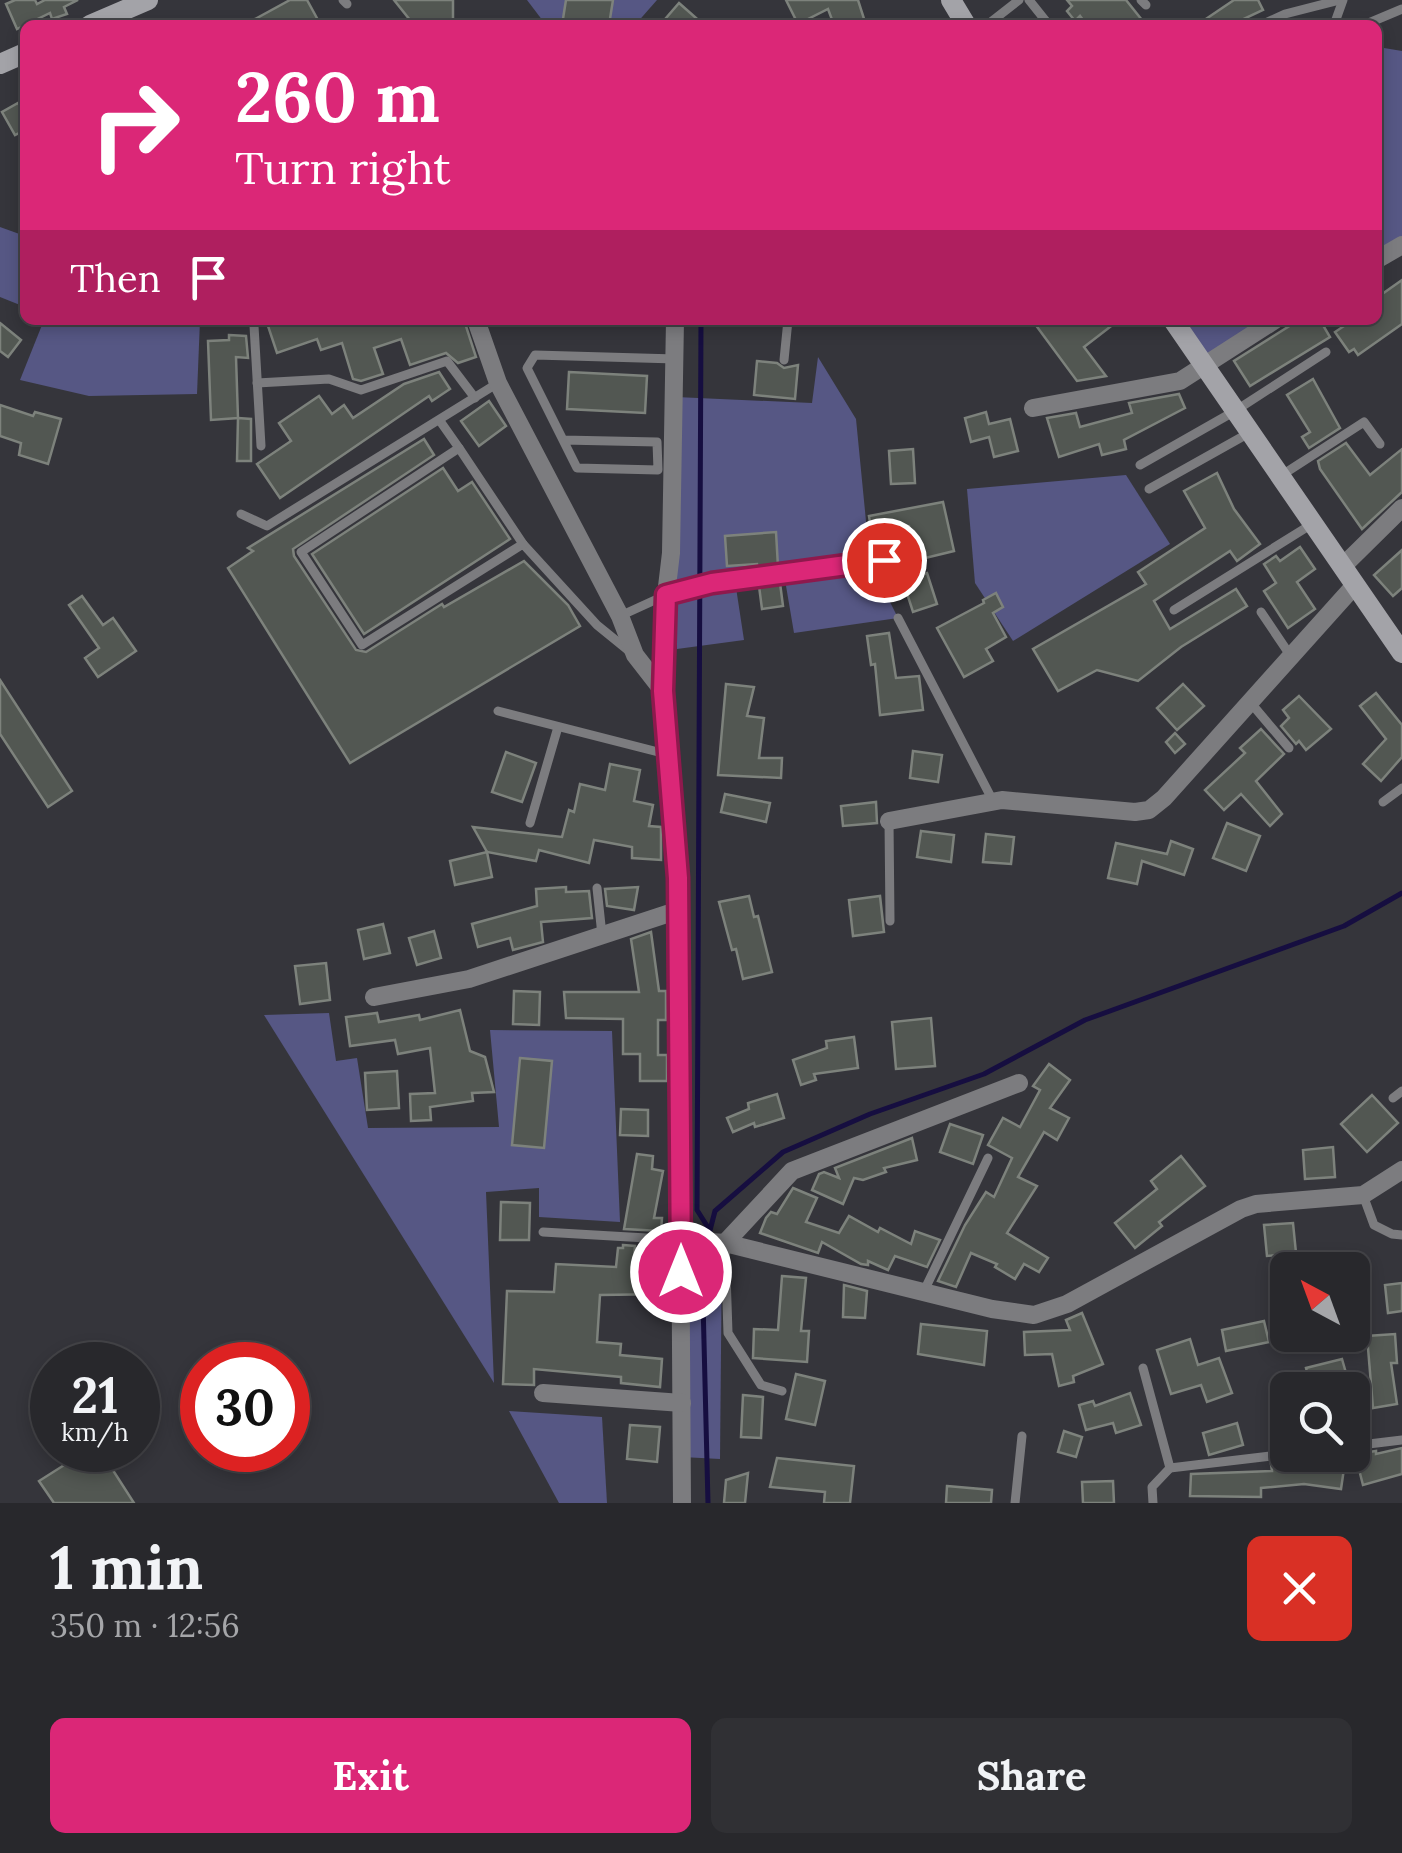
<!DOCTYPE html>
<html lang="en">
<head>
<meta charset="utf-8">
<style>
	:root { --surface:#28282c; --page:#303034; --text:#f1f3f6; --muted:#a5a6a9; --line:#444448; --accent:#db2777 }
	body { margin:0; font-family:Lora,serif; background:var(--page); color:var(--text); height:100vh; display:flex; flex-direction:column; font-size:38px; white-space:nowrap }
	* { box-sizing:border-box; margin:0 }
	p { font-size:32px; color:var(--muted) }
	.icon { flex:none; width:55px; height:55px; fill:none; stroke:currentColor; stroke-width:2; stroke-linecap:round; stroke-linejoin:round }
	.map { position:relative; height:1503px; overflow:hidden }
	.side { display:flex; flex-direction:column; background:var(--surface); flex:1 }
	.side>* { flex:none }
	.top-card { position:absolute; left:20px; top:20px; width:1362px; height:305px; border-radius:15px; box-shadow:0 5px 15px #0003,0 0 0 2px var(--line); background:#db2777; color:#fff; overflow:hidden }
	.needle { width:65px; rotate:319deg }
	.buttons { position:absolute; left:1270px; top:1252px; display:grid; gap:20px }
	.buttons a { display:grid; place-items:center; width:100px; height:100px; border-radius:15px; background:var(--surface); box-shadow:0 5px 15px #0003,0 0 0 2px var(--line); font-size:50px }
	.speed { position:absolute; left:30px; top:1342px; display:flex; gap:20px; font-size:50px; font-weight:700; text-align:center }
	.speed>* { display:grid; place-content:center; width:130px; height:130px; border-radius:50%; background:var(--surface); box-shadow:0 5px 15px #0003,0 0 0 2px var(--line); line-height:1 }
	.speed small { font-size:25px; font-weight:400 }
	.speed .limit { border:15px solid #d22; background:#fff; color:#111 }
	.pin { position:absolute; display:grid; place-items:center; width:85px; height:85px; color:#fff; margin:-42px; border:5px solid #fff; border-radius:50%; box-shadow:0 2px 10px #0007 }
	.me { position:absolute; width:110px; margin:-55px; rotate:0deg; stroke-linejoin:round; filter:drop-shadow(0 0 8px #0008) }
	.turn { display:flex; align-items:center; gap:35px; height:210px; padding:0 50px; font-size:45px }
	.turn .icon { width:130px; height:130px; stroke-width:2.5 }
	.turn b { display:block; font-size:70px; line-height:85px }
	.then { display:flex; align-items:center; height:95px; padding:0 50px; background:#0003; gap:20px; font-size:38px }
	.round { display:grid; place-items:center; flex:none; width:105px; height:105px; border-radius:15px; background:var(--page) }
	.head { display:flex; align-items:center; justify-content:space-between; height:170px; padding:0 50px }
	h1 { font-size:60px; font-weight:700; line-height:75px }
	.action { display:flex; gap:20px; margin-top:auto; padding:20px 50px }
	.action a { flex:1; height:115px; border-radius:15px; background:var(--accent); color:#fff; font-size:40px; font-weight:700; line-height:115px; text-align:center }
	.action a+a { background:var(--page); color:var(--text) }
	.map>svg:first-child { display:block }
</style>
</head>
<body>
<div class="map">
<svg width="1402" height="1503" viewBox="0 0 1402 1503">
	<rect width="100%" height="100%" fill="#35353b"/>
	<g fill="#565784">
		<polygon points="527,0 657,0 635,25 546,25"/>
		<polygon points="1378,47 1402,51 1402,245 1378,259"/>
		<polygon points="0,227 25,236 25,307 0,297"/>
		<polygon points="44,320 200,320 197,394 89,396 20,380"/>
		<polygon points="1173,320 1275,320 1205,364"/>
		<polygon points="818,357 856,419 870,562 898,618 794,633 784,574 735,581 744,640 677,649 676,397 812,403"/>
		<polygon points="1126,475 1170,544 1013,641 975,583 967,489"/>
		<polygon points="329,1013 336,1061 357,1058 368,1128 499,1127 490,1030 612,1031 620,1222 539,1217 539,1188 486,1192 494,1383 264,1015"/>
		<polygon points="681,1240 722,1243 720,1459 682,1457"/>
		<polygon points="509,1411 602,1417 607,1503 559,1503"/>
	</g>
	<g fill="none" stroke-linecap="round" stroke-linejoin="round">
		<g stroke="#160e40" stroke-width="5">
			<polyline points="701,320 697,1210 709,1229"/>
			<polyline points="708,1503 702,1261 715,1211 783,1152 870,1114 984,1074 1085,1020 1344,926 1402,893"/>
		</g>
	</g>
	<g fill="#525752" stroke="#7d827c" stroke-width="2.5">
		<polygon points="15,0 35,0 37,4 45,0 78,0 64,7 67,14 52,19 50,13 17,29 6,4"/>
		<polygon points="290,0 307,0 318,20 310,25 244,25"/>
		<polygon points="394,0 453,0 453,25 414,25"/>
		<polygon points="566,0 613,0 609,25 562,25"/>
		<polygon points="786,0 858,0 866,25 834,25 828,9 798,24"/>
		<polygon points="1067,0 1126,0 1146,25 1087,25 1080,16 1075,21 1067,11 1072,6"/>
		<polygon points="1234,0 1258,0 1263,10 1231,25 1197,25"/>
		<polygon points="679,3 704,25 660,25"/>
		<polygon points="18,103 25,116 25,130 15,135 2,112"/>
		<polygon points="1402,280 1402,324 1358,355 1354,349 1349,352 1335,332 1353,320 1378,320 1378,297"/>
		<polygon points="266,320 464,320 476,357 458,363 446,353 410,365 401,339 374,348 383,374 361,381 353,379 342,343 321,350 317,339 277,353"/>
		<polygon points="1032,320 1119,320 1084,347 1106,376 1077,381"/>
		<polygon points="1299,320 1320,320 1330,337 1250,386 1234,361"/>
		<polygon points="0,323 21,340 8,357 0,351"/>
		<polygon points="229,335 246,336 248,358 236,357 238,418 211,420 208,341 229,340"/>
		<polygon points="757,361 777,363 784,368 798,365 795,399 754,395"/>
		<polygon points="439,372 450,389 432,401 429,396 280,498 257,464 291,441 279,423 319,396 332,414 344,405 353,418 404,384"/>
		<polygon points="569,372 647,376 645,413 567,409"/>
		<polygon points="1313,379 1340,428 1309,448 1302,437 1310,432 1287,395"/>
		<polygon points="1179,394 1185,408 1124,440 1126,449 1102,455 1099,444 1059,457 1047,418 1076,413 1080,427 1132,413 1129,403"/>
		<polygon points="489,401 506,426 479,446 461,421"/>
		<polygon points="0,405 33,416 35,412 61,419 48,464 19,455 21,443 0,436"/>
		<polygon points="986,412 989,424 1010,419 1018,451 994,457 989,437 971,442 965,418"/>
		<polygon points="238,418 251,419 251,461 237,461"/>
		<polygon points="424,439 434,455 293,549 294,556 356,650 366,652 442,604 444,607 524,561 568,605 580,626 350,763 228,568 253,551 248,548"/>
		<polygon points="1346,443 1370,475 1402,449 1402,492 1362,529 1320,469 1318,461"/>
		<polygon points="913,449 915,483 891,484 889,451"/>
		<polygon points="443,468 458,491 472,482 510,539 364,634 312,554"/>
		<polygon points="1217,473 1234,509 1260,544 1237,561 1230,551 1154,601 1170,629 1236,589 1247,606 1181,647 1138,681 1097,670 1058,691 1033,649 1146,584 1138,572 1205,528 1184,491"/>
		<polygon points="943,502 954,551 917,560 909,526 871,530 869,516"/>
		<polygon points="776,532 778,567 758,570 757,564 727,566 725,536"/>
		<polygon points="1300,547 1315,569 1297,582 1315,609 1288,628 1264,591 1276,583 1264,564 1276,556 1280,561"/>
		<polygon points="1402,550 1402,588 1393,596 1374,575"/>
		<polygon points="927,573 937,604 913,612 903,581"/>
		<polygon points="780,583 783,606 762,609 759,586"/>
		<polygon points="996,593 1003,607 993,613 1006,637 986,649 993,661 964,677 937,628 984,603 983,600"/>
		<polygon points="82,596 103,625 113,618 136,651 98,677 85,658 99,648 69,605"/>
		<polygon points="889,633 896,678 919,676 923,710 880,715 875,664 871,665 867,636"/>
		<polygon points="0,680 72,791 48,807 0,734"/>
		<polygon points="726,684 754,687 747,716 764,718 759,758 782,758 781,778 718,775"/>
		<polygon points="1183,684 1204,706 1177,730 1157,708"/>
		<polygon points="1376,693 1402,725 1402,757 1381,781 1363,764 1386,739 1360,706"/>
		<polygon points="1299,696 1331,729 1306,750 1299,741 1296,744 1281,726 1289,718 1283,710"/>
		<polygon points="1261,729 1284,754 1256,781 1282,814 1270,826 1241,794 1224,810 1205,790 1245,753 1240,748"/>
		<polygon points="1175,733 1185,744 1175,753 1166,742"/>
		<polygon points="913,751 942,755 938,782 910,778"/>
		<polygon points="506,752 536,763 522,802 492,792"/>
		<polygon points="610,764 640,770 634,801 653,805 649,826 661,827 661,860 632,858 632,847 594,840 589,863 539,850 536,861 487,852 473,827 562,837 569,810 574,812 580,784 605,790"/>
		<polygon points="725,794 770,803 766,822 721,812"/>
		<polygon points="876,802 877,823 843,826 841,806"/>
		<polygon points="1227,823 1260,836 1246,871 1213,858"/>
		<polygon points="921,831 954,835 951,862 917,857"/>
		<polygon points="986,834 1014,837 1011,864 983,862"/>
		<polygon points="1171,841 1193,849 1184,875 1142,861 1137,884 1108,878 1116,843 1167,854"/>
		<polygon points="487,852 492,877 455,885 450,861"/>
		<polygon points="566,887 566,892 589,891 592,918 541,922 543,942 513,950 510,938 478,947 472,924 537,906 536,889"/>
		<polygon points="638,887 634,910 607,906 605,889"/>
		<polygon points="749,896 754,917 758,916 772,972 743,979 736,949 732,950 719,902"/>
		<polygon points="880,896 884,932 853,936 849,900"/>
		<polygon points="383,924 390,953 364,959 358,930"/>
		<polygon points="434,931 441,958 417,965 409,938"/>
		<polygon points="651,932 659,991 666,991 666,1020 658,1020 658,1055 667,1055 667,1081 640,1081 640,1054 623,1054 623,1019 566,1018 564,992 639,992 631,939"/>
		<polygon points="326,963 330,1000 300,1004 295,966"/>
		<polygon points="514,991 540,992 539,1025 513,1024"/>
		<polygon points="460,1010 470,1051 485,1057 494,1092 472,1093 473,1101 430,1107 431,1120 411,1121 410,1094 435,1093 430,1048 398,1054 395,1040 350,1046 346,1017 377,1013 379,1022 419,1015 420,1020"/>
		<polygon points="931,1018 935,1066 896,1069 892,1022"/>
		<polygon points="854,1037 858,1068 814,1074 816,1080 801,1085 793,1060 827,1048 826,1041"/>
		<polygon points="520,1058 552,1061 544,1148 512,1145"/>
		<polygon points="1049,1064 1070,1080 1050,1108 1069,1118 1057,1140 1044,1132 1018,1177 1037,1186 1007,1233 1048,1258 1039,1272 1024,1264 1015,1279 995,1267 997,1264 971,1253 956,1287 938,1281 965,1225 986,1192 994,1197 1012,1158 988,1145 1003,1118 1020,1127 1040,1090 1033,1086"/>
		<polygon points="397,1071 399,1108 367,1110 365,1073"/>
		<polygon points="777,1094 784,1118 755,1127 754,1123 733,1132 727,1118 749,1109 748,1103"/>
		<polygon points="1372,1095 1398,1123 1367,1152 1341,1124"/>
		<polygon points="621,1109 648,1110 648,1136 620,1135"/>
		<polygon points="950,1124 983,1135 973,1164 940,1152"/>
		<polygon points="912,1138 917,1160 884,1168 886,1172 863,1180 854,1178 843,1204 812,1190 819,1174 824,1172 839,1178 835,1168"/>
		<polygon points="1333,1147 1335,1177 1305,1179 1303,1150"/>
		<polygon points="637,1154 653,1156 652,1169 663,1171 654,1218 662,1218 661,1231 624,1229"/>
		<polygon points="1181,1156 1205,1186 1159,1222 1162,1226 1135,1248 1115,1223 1157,1189 1151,1181"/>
		<polygon points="793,1188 817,1198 806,1222 839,1233 849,1216 878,1232 880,1228 911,1244 915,1231 940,1240 927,1267 895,1256 888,1270 868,1261 868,1265 861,1264 822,1242 818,1253 760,1233 766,1218 771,1212 777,1214"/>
		<polygon points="501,1202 530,1203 529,1240 500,1240"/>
		<polygon points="1293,1223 1296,1253 1267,1256 1264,1225"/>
		<polygon points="623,1245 635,1246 633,1267 668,1266 668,1294 600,1295 597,1342 621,1344 620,1355 662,1359 660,1387 621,1383 621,1377 534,1369 534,1385 503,1384 507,1291 554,1292 556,1264 616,1267 618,1248 623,1248"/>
		<polygon points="782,1276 806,1278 801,1331 809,1331 807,1362 753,1358 754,1329 778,1330"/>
		<polygon points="1402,1283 1402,1311 1388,1313 1385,1285"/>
		<polygon points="844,1285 867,1291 865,1318 843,1317"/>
		<polygon points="1082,1313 1103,1364 1073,1376 1074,1382 1059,1386 1052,1354 1025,1355 1024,1332 1070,1330 1066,1320"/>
		<polygon points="1264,1321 1269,1342 1226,1351 1222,1330"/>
		<polygon points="921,1324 987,1331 984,1365 918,1354"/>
		<polygon points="1395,1334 1397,1363 1391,1363 1397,1404 1373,1408 1367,1336"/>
		<polygon points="1190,1339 1198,1365 1219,1358 1232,1393 1207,1402 1201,1385 1171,1394 1157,1350"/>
		<polygon points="1342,1359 1348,1380 1311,1389 1306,1368"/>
		<polygon points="796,1374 825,1381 815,1425 786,1419"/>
		<polygon points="1130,1393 1141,1425 1116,1433 1113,1423 1086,1430 1079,1405 1093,1401 1095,1406"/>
		<polygon points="743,1395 763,1397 761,1438 741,1437"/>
		<polygon points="1237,1423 1243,1445 1209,1455 1203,1433"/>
		<polygon points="630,1425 660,1427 657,1462 627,1459"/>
		<polygon points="1064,1431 1082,1437 1076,1457 1058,1452"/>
		<polygon points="1402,1448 1402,1474 1363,1485 1355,1454 1376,1451 1376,1454"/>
		<polygon points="88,1450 100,1450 134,1503 54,1503 39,1481"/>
		<polygon points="777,1458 854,1466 850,1503 824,1503 825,1492 770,1487"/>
		<polygon points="1314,1458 1345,1462 1341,1489 1304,1484 1261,1488 1261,1497 1190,1496 1191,1474 1272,1471 1271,1464"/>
		<polygon points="748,1473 745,1503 724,1503 726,1480"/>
		<polygon points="1113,1481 1114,1503 1083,1503 1082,1482"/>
		<polygon points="947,1486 992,1490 991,1503 946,1503"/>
	</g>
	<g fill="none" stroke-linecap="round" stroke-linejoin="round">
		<g stroke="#7c7c7f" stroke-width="9">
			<polyline points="343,0 347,4"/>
			<polyline points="1029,0 1049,25"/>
			<polyline points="1141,0 1146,5"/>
			<polyline points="987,25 1019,0"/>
			<polyline points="1261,25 1285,14 1340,0"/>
			<polyline points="1334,25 1343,0"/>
			<polyline points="1364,25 1402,9"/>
			<polyline points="254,326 261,446"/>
			<polyline points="784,360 788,320"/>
			<polyline points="257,383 329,379 361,390 447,361 475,398"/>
			<polyline points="440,421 459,448 301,552 362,645 523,544 597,625 629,651"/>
			<polyline points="563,440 657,442 658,470 577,468 527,368 535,355 676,359"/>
			<polyline points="459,448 523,544"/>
			<polyline points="1140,465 1235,411 1326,352"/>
			<polyline points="1282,475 1364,422 1380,444"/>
			<polyline points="1149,489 1249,433"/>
			<polyline points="241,514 267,526 498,383"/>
			<polyline points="1174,610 1312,524"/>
			<polyline points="1261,612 1290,655"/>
			<polyline points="620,616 677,590 884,560"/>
			<polyline points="898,618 993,801"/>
			<polyline points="1250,702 1289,748"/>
			<polyline points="498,711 670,755"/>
			<polyline points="1383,802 1402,788"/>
			<polyline points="889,821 890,921"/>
			<polyline points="530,823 558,727"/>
			<polyline points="597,888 602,935"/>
			<polyline points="1393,1098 1402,1091"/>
			<polyline points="1363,1195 1374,1225 1392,1234 1402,1235"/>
			<polyline points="543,1232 681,1240"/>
			<polyline points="725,1243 728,1333 761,1385 782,1391"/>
			<polyline points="924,1291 988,1158"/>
			<polyline points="1143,1368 1170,1468 1152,1487 1153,1503"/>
			<polyline points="1352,1446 1402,1440"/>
			<polyline points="1170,1468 1288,1454"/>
			<polyline points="1015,1503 1022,1436"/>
		</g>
		<g stroke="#7c7c7f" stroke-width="18">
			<polyline points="1378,259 1402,245"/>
			<polyline points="476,320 498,383 620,616 635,655 663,691"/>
			<polyline points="675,320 671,553 666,595 663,691 678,878 682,1503"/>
			<polyline points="1033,408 1180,381 1275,320"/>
			<polyline points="1342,567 1402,508"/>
			<polyline points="889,821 1002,800 1135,812 1149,810 1164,798 1355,585"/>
			<polyline points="374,997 469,979 679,910"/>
			<polyline points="681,1240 725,1243 992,1309 1034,1315 1067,1304 1241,1209 1256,1204 1363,1195 1402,1170"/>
			<polyline points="725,1243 792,1171 1019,1083"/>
			<polyline points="543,1393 682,1403"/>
		</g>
		<g stroke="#a3a3a8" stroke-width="20">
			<polyline points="951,0 966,25"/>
			<polyline points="90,25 148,0"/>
			<polyline points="0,64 25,53"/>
			<polyline points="1173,320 1402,653"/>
		</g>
	</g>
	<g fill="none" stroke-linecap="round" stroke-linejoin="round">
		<defs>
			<polyline id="route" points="681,1272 678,878 663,691 666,595 712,583 884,560"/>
		</defs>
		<use href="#route" stroke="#8e194d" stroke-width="25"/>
		<use href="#route" stroke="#db2777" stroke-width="18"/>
	</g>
</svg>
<div class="buttons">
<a><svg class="needle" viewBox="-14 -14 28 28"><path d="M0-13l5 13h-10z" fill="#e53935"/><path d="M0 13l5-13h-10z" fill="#a5a6a9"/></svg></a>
<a><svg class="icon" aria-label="search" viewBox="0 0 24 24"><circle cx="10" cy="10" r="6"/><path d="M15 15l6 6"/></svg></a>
</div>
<div class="speed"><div>21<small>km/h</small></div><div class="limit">30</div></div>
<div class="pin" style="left:884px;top:560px;background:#d93025"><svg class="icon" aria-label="arrive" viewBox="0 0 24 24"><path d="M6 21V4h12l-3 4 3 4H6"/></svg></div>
<svg class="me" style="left:681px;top:1272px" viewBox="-20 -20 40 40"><circle r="17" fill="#db2777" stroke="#fff" stroke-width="3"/><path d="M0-11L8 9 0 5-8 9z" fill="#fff"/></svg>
<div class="top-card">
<div class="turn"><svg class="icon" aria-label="right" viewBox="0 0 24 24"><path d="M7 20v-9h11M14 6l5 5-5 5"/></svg><div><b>260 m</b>Turn right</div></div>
<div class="then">Then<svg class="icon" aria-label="arrive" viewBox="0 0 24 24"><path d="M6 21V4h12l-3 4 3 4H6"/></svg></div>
</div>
</div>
<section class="side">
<div class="head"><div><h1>1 min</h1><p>350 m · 12:56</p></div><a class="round" style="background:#d93025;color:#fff"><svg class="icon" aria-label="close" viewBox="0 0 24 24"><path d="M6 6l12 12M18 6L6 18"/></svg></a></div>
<div class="action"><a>Exit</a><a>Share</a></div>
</section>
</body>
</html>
